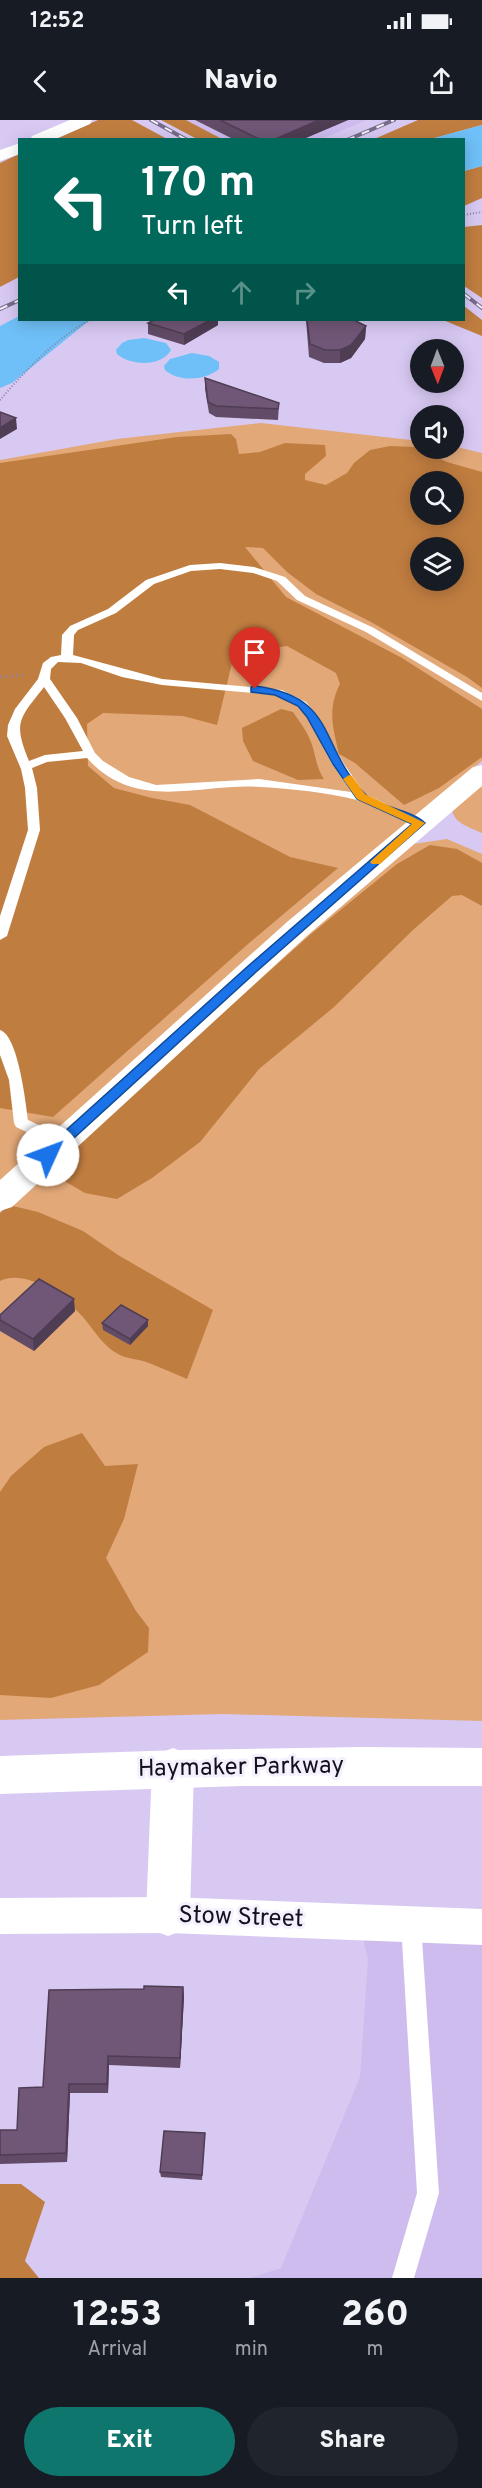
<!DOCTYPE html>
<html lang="en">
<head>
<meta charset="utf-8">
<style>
	:root { --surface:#171b24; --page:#20242c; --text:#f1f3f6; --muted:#9ea1a6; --accent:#0f766e }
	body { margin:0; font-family:Overpass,sans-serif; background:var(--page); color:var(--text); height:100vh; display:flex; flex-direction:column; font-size:22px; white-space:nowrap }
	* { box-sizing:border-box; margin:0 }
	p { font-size:20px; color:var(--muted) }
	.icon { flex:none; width:33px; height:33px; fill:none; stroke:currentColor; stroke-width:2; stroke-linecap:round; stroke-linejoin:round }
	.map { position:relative; height:2158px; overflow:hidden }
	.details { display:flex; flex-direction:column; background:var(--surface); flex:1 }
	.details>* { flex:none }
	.banner { position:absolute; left:18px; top:18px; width:447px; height:183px; border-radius:0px; box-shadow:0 3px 15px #0003; background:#00695c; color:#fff; overflow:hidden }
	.needle { width:39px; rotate:179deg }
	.controls { position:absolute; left:410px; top:219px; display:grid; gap:12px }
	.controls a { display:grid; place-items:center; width:54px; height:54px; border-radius:50%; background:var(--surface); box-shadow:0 3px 15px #0003; font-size:30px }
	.pin { position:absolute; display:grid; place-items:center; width:51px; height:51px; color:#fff; margin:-62px -26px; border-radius:50% 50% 50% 0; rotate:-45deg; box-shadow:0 0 6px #0007 }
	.pin .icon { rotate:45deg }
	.me { position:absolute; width:66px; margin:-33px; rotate:47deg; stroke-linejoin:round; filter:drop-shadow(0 0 4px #0008) }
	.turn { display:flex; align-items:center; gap:21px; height:126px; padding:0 24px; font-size:27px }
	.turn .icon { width:78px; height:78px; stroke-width:2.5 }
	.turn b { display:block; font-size:42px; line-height:51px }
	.lanes { display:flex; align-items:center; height:57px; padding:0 24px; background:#0003; justify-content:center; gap:30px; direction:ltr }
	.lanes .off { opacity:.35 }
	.eta { display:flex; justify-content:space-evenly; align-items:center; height:102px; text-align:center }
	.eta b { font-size:36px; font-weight:800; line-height:42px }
	.primary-button { display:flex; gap:12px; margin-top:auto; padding:12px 24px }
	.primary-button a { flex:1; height:69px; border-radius:36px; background:var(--accent); color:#fff; font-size:24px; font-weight:800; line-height:69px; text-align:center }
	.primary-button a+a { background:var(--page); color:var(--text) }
	.status { display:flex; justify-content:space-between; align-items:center; height:42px; padding:0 30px; background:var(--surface); direction:ltr }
	.status svg { height:16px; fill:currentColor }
	header { display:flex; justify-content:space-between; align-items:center; height:78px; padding:0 24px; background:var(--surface); font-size:27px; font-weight:800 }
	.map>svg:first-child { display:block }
</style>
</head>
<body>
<div class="status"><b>12:52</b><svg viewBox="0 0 49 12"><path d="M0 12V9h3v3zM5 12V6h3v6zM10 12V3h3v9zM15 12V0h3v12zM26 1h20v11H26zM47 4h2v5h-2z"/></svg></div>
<header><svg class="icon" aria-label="back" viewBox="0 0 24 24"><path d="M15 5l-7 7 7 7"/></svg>Navio<svg class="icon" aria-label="share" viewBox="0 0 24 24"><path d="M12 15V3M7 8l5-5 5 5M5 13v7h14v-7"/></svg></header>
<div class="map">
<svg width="482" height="2158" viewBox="0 0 482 2158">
	<rect width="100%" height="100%" fill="#d8c9f3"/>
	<g fill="#cdbced">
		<polygon points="186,0 367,0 319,20 222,19"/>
		<polygon points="359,1802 482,1807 482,2158 250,2158 281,2148 360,1957 368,1839"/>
	</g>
	<g fill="#e2a878" fill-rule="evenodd">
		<path d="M 261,303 L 420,321 L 420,328 L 453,328 L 453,326 L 482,333 L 482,641 C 316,776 156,917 0,1063 L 0,340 L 117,319 ZM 420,362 L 453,362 L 453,394 L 420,394 ZM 420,428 L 453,428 L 453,460 L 420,460 Z"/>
		<path d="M 482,665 L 482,713 C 469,707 452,703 452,687 Z"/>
		<polygon points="447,719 482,734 482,1601 222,1594 0,1600 0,1093 406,725"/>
	</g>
	<g fill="#c07d40" fill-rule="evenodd">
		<polygon points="98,0 132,0 167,19 54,20"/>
		<polygon points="161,0 186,0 222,19 197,19"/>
		<polygon points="418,0 482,0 482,5 431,19 372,20"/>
		<polygon points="19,34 19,157 0,167 0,43"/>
		<polygon points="482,46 482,78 464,86 464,51"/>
		<polygon points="482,105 482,178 464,166 464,107"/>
		<polygon points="464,186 482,200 482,216 443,200 464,200"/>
		<path d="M 231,314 L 236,319 L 239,334 L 260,332 L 285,323 L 325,325 L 326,336 L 305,354 L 305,360 L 326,365 L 347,353 L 354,343 L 370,330 L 390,326 L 414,327 L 447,342 L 482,352 L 482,568 L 467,557 L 371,502 L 316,474 L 287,452 L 263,428 L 245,427 L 286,477 L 402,538 L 482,589 L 482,637 L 439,668 L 404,685 L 355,643 L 339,634 C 333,608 327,589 340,564 L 336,553 L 287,526 L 265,529 L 254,536 L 232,543 L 217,605 L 183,596 L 103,593 L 87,604 L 88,646 L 114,668 L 152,678 L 190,685 L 290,737 L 338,748 L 248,824 L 53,997 L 0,988 L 0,343 L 177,317 ZM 420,362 L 453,362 L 453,394 L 420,394 ZM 420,428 L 453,428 L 453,460 L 420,460 Z"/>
		<path d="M 281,589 L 293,592 C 299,601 307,611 311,622 C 316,635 316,648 324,659 L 298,660 L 253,641 L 243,621 L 242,608 Z"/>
		<polygon points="430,725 457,729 482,743 482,786 462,775 452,776 414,809 334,887 259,949 200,1022 152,1058 117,1079 85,1073 54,1055 55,1043 311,814 397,744"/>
		<path d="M 9,1085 L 38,1092 L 83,1111 L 118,1135 L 213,1190 L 187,1259 C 175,1254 162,1248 149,1243 C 139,1239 127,1239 118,1234 C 103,1226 94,1210 83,1197 C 66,1178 27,1148 0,1161 L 0,1093 Z"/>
		<polygon points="82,1313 105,1346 138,1344 124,1399 106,1438 136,1491 149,1508 148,1532 99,1565 51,1578 0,1575 0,1372 11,1356 44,1327"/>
		<polygon points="0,2064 21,2064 45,2082 25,2141 39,2158 0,2158"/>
	</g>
	<g fill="#6fc0f8">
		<polygon points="482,5 482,46 464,51 464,20 431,19"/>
		<polygon points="19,196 20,200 90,200 12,263 0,268 0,206"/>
		<path d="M 144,218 L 166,223 L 171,230 C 162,247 130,246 117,234 L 116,230 L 122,223 L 128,220 Z"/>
		<path d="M 192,233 L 209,236 L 219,242 L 219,249 C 205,261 178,262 165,250 L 164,246 L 170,239 Z"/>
	</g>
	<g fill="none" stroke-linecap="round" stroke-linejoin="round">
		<g stroke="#8c81a0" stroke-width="2" stroke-dasharray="1 2" stroke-linecap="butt">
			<polyline points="464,95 482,92"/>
			<path d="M 0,280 C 25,251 56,218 90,200"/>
		</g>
		<polyline stroke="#8c81a0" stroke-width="3" stroke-dasharray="1.5 4" stroke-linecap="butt" points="0,557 23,555"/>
		<g fill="#fff" fill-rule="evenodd">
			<path d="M 220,443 L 254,447 L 285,457 L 305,476 L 374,508 L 482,573 L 482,581 L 366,512 L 297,480 L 277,461 L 253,453 L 220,449 L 191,451 L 154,464 L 116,493 L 78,510 L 74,515 L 73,535 L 162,559 L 282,570 L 306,582 L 316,594 L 344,644 L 365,674 L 426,703 L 424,706 L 416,706 C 397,697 377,685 357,680 C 326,672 292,669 261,667 C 199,663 136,693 87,638 L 47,642 L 32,648 L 37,668 L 40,710 L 7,816 L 0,820 L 0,796 L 28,710 L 25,668 L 21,649 L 7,616 L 8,605 L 15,589 L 38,559 L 43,543 L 51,537 L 61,535 L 62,515 L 70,506 L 108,489 L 146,460 L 190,445 ZM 58,542 L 81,543 L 122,557 L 162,565 L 275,575 L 298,586 L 307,597 L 332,644 L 351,672 L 259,659 L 156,665 L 129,657 L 103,641 L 95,633 L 77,598 L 50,559 L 51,549 ZM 44,567 L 65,598 L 83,631 L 45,635 L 29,641 C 13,602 19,599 44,567 Z"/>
			<path d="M 0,910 C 18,915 26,983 28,1000 L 66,1018 L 68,1022 L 66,1026 L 56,1026 L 16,1007 L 14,1003 L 9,960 L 0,935 Z"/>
			<polygon points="411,1794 418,1797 421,1804 439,2073 414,2158 392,2158 417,2073 401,1804 404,1797"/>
		</g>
		<polygon fill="#fff" fill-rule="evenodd" points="168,1777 482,1789 482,1825 168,1813 0,1814 0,1778"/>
		<g fill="#fff" fill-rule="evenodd">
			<polygon points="70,0 92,0 90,4 53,20 30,20 32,16"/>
			<polygon points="20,23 20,34 0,41 0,30"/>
			<polygon points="482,645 482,666 308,815 12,1087 0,1091 0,1060 287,802 473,647"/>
			<polygon points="173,1628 188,1634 194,1647 190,1795 184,1810 168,1816 152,1810 146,1795 152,1647 158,1634"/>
		</g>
		<polygon fill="#fff" fill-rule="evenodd" points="361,1627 482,1628 482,1666 241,1666 0,1674 0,1636 181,1630"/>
		<defs>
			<g id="rail">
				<polyline points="151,0 187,20"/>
				<polyline points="347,20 394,0"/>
				<polyline points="464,174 482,188"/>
				<polyline points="0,189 20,180"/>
			</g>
		</defs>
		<use href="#rail" stroke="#766c88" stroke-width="4"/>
		<use href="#rail" stroke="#f4f0fd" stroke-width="2" stroke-dasharray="8" stroke-linecap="butt"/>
	</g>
	<g fill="#614b66">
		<polygon points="195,0 348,0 301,20 235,20"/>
		<polygon points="154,200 218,200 218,205 184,225 148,214 148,203"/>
		<polygon points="306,200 354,200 366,206 365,219 351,238 340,243 324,243 309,237"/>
		<polygon points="205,258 279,283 278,300 216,297 209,293 205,269"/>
		<polygon points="75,1191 34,1231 0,1211 0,1195"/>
		<polygon points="148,1200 148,1206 130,1225 103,1210 102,1203"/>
		<polygon points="183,1867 184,1877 180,1948 109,1945 108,1973 70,1973 67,2042 0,2044 0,2010 17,2010 43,1967 144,1869"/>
		<polygon points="205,2013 202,2060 161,2057 160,2052"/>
	</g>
	<g fill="#4f3d53">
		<polygon points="319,0 348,0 301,20 273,20"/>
		<polygon points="210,200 218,200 218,205 184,225 184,214"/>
		<polygon points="366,206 365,219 351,238 340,243 340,230"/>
		<polygon points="16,298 17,309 0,319 0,308"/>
		<polygon points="74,1179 75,1191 34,1231 33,1219"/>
		<polygon points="148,1200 148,1206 130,1225 130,1219"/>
		<polygon points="183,1867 184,1877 180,1948 180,1938"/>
		<polygon points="108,1936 109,1945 108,1973 107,1964"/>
		<polygon points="69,1964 70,1973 67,2042 66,2033"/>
	</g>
	<g fill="#715777" stroke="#4f3d53" stroke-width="1.5">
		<polygon points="220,0 319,0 273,20 261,20"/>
		<polygon points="154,200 210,200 184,214 148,203"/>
		<polygon points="307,200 354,200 366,206 351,225 340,230 325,230 310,224"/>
		<polygon points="205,258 279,283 278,289 216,286 208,282"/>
		<polygon points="0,292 16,298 0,308"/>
		<polygon points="39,1159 74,1179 33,1219 0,1200 0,1195"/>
		<polygon points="121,1185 148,1200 130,1219 102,1203"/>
		<polygon points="144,1866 183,1867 180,1938 108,1936 107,1964 69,1964 66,2033 0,2035 0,2010 17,2010 19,1968 43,1967 49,1870 144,1869"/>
		<polygon points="164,2011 205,2013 202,2055 160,2052"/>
	</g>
	<path fill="#1a73e8" stroke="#114b97" stroke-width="1.5" d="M 255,566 C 337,576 318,625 364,673 C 377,687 410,689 425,703 L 256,852 L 52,1038 L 43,1038 L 41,1035 L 43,1031 L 247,847 L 412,704 L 357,679 L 333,644 L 307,597 L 298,586 L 275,575 L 251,572 L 251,567 Z"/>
	<polygon fill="#f59e0b" points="349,655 352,656 365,674 425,703 380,744 372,744 370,742 412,704 357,679 343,659"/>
	<g text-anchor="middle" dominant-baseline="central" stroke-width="6" stroke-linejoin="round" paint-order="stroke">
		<g font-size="24" fill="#15101e" stroke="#f4f0fd">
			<text transform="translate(241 1648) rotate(-1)">Haymaker Parkway</text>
			<text transform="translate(241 1798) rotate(2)">Stow Street</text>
		</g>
	</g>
</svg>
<div class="controls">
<a><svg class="needle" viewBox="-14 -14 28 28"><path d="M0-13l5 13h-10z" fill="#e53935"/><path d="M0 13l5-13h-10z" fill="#9ea1a6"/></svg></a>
<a><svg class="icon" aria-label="sound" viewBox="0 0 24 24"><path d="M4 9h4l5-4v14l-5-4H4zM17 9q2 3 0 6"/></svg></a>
<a><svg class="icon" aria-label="search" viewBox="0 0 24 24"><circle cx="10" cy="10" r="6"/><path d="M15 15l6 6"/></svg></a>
<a><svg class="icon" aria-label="layers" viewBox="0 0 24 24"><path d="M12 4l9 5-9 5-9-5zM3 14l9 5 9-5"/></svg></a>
</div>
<div class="pin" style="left:255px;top:569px;background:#d93025"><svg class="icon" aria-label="arrive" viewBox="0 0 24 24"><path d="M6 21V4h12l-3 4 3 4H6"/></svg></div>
<svg class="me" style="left:48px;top:1035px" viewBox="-20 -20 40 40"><circle r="19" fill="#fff"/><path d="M0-13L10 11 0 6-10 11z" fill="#1a73e8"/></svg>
<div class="banner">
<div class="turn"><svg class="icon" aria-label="left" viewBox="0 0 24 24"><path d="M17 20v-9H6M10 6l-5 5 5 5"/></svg><div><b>170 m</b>Turn left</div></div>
<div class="lanes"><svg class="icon" aria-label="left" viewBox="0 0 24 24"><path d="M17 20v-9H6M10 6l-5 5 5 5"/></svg><svg class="icon off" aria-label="ahead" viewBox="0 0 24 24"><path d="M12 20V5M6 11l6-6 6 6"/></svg><svg class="icon off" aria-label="right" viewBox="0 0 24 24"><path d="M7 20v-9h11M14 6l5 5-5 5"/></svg></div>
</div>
</div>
<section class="details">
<div class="eta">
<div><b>12:53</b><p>Arrival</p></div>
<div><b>1</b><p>min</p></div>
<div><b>260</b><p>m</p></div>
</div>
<div class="primary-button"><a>Exit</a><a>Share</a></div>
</section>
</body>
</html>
